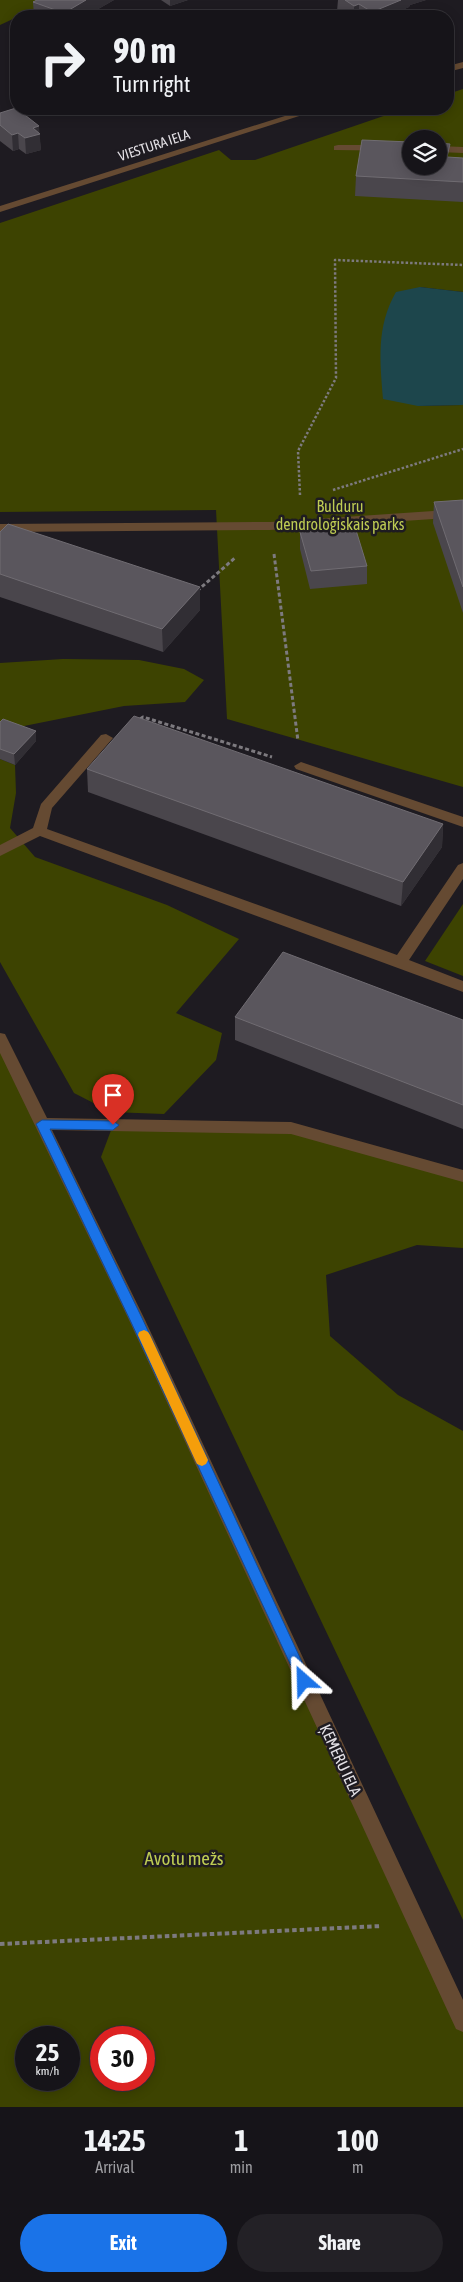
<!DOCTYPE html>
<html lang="en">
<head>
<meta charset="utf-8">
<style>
	:root { --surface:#161419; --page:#232126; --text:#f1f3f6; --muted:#9e9ea2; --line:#353338; --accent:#1a73e8 }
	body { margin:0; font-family:"Asap Condensed",sans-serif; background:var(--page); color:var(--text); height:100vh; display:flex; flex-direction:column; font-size:19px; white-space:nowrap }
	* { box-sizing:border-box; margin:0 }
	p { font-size:16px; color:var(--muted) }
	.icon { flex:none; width:28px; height:28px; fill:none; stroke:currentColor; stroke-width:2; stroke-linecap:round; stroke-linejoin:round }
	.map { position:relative; height:2107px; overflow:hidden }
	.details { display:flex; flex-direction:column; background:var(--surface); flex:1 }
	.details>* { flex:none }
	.banner { position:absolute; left:10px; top:10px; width:444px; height:105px; border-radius:20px; box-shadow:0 2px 12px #0003,0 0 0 1px var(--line); background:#161419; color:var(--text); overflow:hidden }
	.tools { position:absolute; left:402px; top:130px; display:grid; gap:10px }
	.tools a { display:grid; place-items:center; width:45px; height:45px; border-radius:50%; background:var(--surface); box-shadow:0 2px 12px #0003,0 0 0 1px var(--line); font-size:25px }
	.speed { position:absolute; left:15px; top:2026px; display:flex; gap:10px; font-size:25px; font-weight:700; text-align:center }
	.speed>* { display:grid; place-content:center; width:65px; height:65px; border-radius:50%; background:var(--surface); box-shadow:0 2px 12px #0003,0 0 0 1px var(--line); line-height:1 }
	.speed small { font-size:12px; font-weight:400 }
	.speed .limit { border:8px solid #d22; background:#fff; color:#111 }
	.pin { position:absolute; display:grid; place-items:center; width:42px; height:42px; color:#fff; margin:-51px -21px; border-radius:50% 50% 50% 0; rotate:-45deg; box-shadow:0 0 5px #0007 }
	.pin .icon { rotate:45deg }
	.me { position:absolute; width:55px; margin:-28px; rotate:335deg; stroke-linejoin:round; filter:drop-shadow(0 0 4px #0008) }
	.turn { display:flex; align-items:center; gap:18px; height:105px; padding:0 20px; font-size:22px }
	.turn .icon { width:65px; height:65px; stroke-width:2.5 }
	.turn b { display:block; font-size:35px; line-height:42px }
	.eta { display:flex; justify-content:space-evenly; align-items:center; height:85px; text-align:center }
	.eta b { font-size:30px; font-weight:700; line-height:35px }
	.primary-button { display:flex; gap:10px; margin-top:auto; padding:10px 20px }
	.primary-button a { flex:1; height:58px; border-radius:30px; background:var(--accent); color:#fff; font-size:20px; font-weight:700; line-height:58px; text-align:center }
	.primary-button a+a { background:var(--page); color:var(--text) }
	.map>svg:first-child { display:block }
</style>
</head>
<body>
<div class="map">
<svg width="463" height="2107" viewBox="0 0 463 2107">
	<rect width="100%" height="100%" fill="#1e1b21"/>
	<g fill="#3d4301" fill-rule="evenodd">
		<polygon points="0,0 54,0 0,25"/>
		<path d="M 463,89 L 463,292 L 420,287 L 418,406 L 463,405 L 463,787 L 227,719 L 216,510 L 0,512 L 0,223 L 219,150 L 231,160 L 255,160 L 404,109 L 448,109 L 448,94 ZM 411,139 L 439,139 L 439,166 L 411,166 Z"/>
		<polygon points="63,659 139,660 184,669 204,680 185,702 124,706 4,730 0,734 0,663"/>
		<polygon points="0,759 15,765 16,793 10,828 35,857 167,905 239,939 176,1013 222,1033 216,1060 164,1114 111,1112 74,1093 0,962"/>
		<polygon points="463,904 463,976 425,961"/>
		<path d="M 0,1038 L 463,2022 L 463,2107 L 0,2107 ZM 26,2038 L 69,2038 L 69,2080 L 26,2080 ZM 101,2038 L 144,2038 L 144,2080 L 101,2080 Z"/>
		<polygon points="113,1125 291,1128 463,1176 463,1248 417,1245 326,1275 330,1336 398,1395 463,1431 463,1920 101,1157"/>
	</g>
	<path fill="#1d464c" d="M 420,287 L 463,292 L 463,405 L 418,406 L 383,399 C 380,360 376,327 396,292 Z"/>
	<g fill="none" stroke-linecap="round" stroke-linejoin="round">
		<g stroke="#7d7a7f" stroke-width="2.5" stroke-dasharray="2.5 2" stroke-linecap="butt">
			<polyline points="333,490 463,449"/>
			<polyline points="300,495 298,451 336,378 335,260 463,265"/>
		</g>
		<g stroke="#7d7a7f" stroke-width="3" stroke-dasharray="4 2.5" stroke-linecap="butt">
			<polyline points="274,554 298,741"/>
			<polyline points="197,591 236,557"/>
			<polyline points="140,719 143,717 272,757"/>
		</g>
		<polyline stroke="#7d7a7f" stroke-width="4" stroke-dasharray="4.5 3" stroke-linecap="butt" points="0,1944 382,1926"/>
		<g fill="#654a32" fill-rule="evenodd">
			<polygon points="463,62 463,68 448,72 448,66"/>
			<polygon points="307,109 321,109 0,212 0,206"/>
			<polygon points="338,145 411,145 411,151 334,150 334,146"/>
			<polygon points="439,146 463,147 463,153 439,152"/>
			<polygon points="463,509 463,517 270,530 0,532 0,524 270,522"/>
			<polygon points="106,734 113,738 52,808 47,829 397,955 458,865 463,863 463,879 409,960 463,981 463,992 40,836 0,856 0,845 33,828 41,804 101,735"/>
			<polygon points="301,762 463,817 463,827 296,769 294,766"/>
			<polygon points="0,1033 5,1034 47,1118 291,1122 463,1170 463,1182 291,1134 52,1130 145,1320 463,2000 463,2032 456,2029 129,1320 0,1053"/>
		</g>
	</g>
	<g fill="#4a464c">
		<polygon points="37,0 114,0 86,16 34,16 33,2"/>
		<polygon points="161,0 188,0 170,6"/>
		<polygon points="338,0 426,0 410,5 409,7 402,10 402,15 398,16 345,16 337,11"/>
		<polygon points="0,113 39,133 41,150 26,154 19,149 13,151 0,141"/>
		<polygon points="449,157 463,158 463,202 355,196 356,176"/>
		<polygon points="463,500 463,613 433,523 434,502"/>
		<polygon points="0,532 200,587 200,610 163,652 0,597"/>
		<polygon points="300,532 367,566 367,584 310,589 300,549"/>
		<polygon points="0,722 36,731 36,741 15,765 0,759"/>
		<polygon points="87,769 443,824 442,847 401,906 88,792"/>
		<polygon points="235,1017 463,1020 463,1129 235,1040"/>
	</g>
	<g fill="#312e34">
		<polygon points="86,0 114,0 86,16 64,16 64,13"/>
		<polygon points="170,0 188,0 170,6"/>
		<polygon points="397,0 426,0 410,5 409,7 402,10 402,15 398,16 372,16 372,12"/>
		<polygon points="359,4 359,16 354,16 354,6"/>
		<polygon points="39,126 41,150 26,154 25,138 33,128"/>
		<polygon points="18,133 19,149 13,151 12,135"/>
		<polygon points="200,587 200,610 163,652 162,629"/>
		<polygon points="36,731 36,741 15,765 14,754"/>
		<polygon points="443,824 442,847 401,906 403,882"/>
	</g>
	<g fill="#5a565d" stroke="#706c72">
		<polygon points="37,0 86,0 64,13 33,2"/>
		<polygon points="345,0 401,0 372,12 359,4 354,6"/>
		<polygon points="16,108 39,126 33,128 40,134 25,138 18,133 12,135 0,125 0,113"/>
		<polygon points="362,140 411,142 411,166 439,166 439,143 450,144 447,157 463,158 463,182 356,176"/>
		<polygon points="463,500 463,587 434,502"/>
		<polygon points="8,524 200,587 162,629 0,574 0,532"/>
		<polygon points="355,527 367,566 311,571 300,532"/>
		<polygon points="134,716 443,824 403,882 87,769"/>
		<polygon points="3,719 36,731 14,754 0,749 0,722"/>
		<polygon points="283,952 463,1020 463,1105 235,1017"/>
	</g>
	<polygon fill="#1a73e8" stroke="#114b97" points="42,1120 113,1121 119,1125 113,1130 50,1129 143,1320 309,1677 311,1681 309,1685 304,1687 300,1685 130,1320 36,1124"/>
	<polygon fill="#f59e0b" points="144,1330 148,1332 150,1335 208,1460 206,1464 202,1466 197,1464 195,1460 138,1335 139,1332"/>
	<g text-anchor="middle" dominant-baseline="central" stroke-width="5" stroke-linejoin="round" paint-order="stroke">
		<g font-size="14" fill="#e3e0e5" stroke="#1e1b21">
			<text transform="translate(154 145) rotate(-18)">VIESTURA IELA</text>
		</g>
		<g font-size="16" fill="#becc53" stroke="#1e1b21">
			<text x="340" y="506">Bulduru<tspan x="340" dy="18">dendroloģiskais parks</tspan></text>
		</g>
		<g font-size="16" fill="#e3e0e5" stroke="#1e1b21">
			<text transform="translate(341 1760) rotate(65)">ĶEMERU IELA</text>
		</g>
		<g font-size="19" fill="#becc53" stroke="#1e1b21">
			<text x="184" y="1858">Avotu mežs</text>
		</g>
	</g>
</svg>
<div class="tools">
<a><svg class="icon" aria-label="layers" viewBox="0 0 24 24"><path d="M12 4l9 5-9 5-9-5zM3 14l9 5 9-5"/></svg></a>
</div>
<div class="speed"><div>25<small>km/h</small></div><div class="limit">30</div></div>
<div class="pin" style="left:113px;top:1125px;background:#d93025"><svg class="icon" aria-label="arrive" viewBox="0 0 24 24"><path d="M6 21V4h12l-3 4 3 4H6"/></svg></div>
<svg class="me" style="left:304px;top:1681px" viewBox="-20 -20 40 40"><path d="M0-17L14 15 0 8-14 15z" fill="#1a73e8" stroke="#fff" stroke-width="4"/></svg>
<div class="banner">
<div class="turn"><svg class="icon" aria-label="right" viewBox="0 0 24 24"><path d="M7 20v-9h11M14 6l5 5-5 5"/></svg><div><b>90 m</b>Turn right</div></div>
</div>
</div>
<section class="details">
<div class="eta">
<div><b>14:25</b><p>Arrival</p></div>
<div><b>1</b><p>min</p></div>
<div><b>100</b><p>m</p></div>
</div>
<div class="primary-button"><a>Exit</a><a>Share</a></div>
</section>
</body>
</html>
